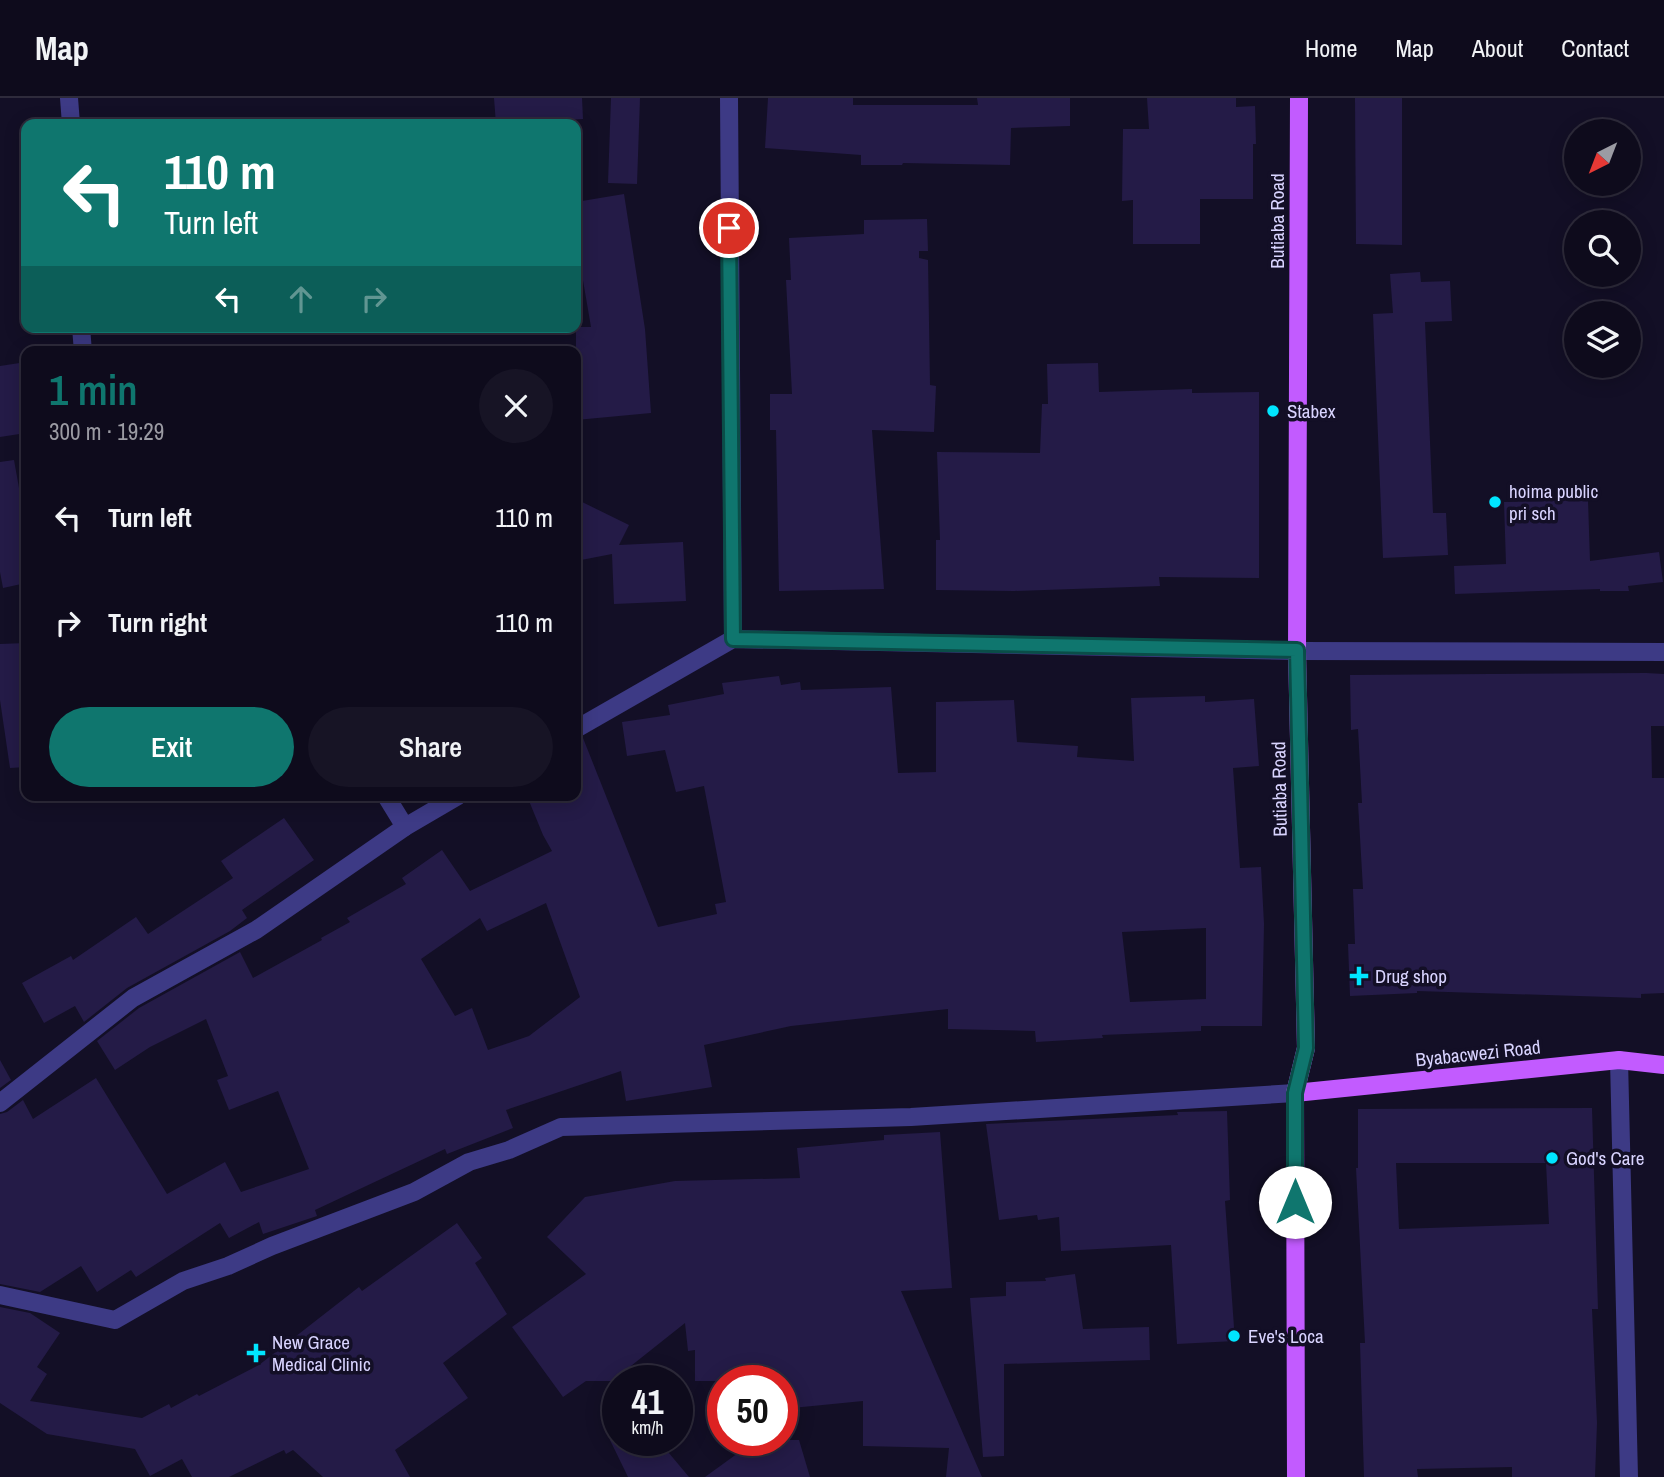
<!DOCTYPE html>
<html lang="en">
<head>
<meta charset="utf-8">
<style>
	:root { --surface:#0e0b1c; --page:#171425; --text:#f1f3f6; --muted:#9b9ba3; --line:#2e2b3b; --accent:#0f766e }
	body { margin:0; font-family:"Archivo Narrow",sans-serif; background:var(--page); color:var(--text); height:100vh; display:flex; flex-direction:column; font-size:26px; white-space:nowrap }
	* { box-sizing:border-box; margin:0 }
	p { font-size:23px; color:var(--muted) }
	.icon { flex:none; width:38px; height:38px; fill:none; stroke:currentColor; stroke-width:2; stroke-linecap:round; stroke-linejoin:round }
	.map { position:relative; flex:1; overflow:hidden }
	.sheet { position:absolute; left:21px; top:248px; width:560px; height:455px; display:flex; flex-direction:column; background:var(--surface); border-radius:14px; box-shadow:0 4px 18px #0003,0 0 0 2px var(--line) }
	.sheet>* { flex:none }
	.top-card { position:absolute; left:21px; top:21px; width:560px; height:214px; border-radius:14px; box-shadow:0 4px 18px #0003,0 0 0 2px var(--line); background:#0f766e; color:#fff; overflow:hidden }
	.needle { width:46px; rotate:222deg }
	.buttons { position:absolute; left:1564px; top:21px; display:grid; gap:14px }
	.buttons a { display:grid; place-items:center; width:77px; height:77px; border-radius:50%; background:var(--surface); box-shadow:0 4px 18px #0003,0 0 0 2px var(--line); font-size:35px }
	.speed { position:absolute; left:602px; top:1267px; display:flex; gap:14px; font-size:35px; font-weight:700; text-align:center }
	.speed>* { display:grid; place-content:center; width:91px; height:91px; border-radius:50%; background:var(--surface); box-shadow:0 4px 18px #0003,0 0 0 2px var(--line); line-height:1 }
	.speed small { font-size:18px; font-weight:400 }
	.speed .limit { border:10px solid #d22; background:#fff; color:#111 }
	.pin { position:absolute; display:grid; place-items:center; width:60px; height:60px; color:#fff; margin:-30px; border:4px solid #fff; border-radius:50%; box-shadow:0 2px 7px #0007 }
	.me { position:absolute; width:77px; margin:-38px; rotate:0deg; stroke-linejoin:round; filter:drop-shadow(0 0 5px #0008) }
	.turn { display:flex; align-items:center; gap:24px; height:147px; padding:0 28px; font-size:32px }
	.turn .icon { width:91px; height:91px; stroke-width:2.5 }
	.turn b { display:block; font-size:49px; line-height:60px }
	.lanes { display:flex; align-items:center; height:66px; padding:0 28px; background:#0003; justify-content:center; gap:35px; direction:ltr }
	.lanes .off { opacity:.35 }
	.round { display:grid; place-items:center; flex:none; width:74px; height:74px; border-radius:37px; background:var(--page) }
	.headline { display:flex; align-items:center; justify-content:space-between; height:119px; padding:0 28px }
	h1 { font-size:42px; font-weight:600; line-height:52px; color:var(--accent) }
	.primary-button { display:flex; gap:14px; margin-top:auto; padding:14px 28px }
	.primary-button a { flex:1; height:80px; border-radius:42px; background:var(--accent); color:#fff; font-size:28px; font-weight:600; line-height:80px; text-align:center }
	.primary-button a+a { background:var(--page); color:var(--text) }
	ul { padding:0; list-style:none }
	li { display:flex; align-items:center; gap:21px; height:105px; padding:0 28px }
	li div { flex:1 }
	li b { display:block; font-size:26px }
	li em { font-style:normal }
	header { display:flex; align-items:center; gap:42px; box-sizing:border-box; height:98px; padding:0 35px; background:var(--surface); border-bottom:2px solid var(--line) }
	header strong { font-size:33px }
	nav { display:flex; gap:38px; margin-inline-start:auto; font-size:24px }
	.map>svg:first-child { display:block }
</style>
</head>
<body>
<header>
<strong>Map</strong>
<nav><a>Home</a><a>Map</a><a>About</a><a>Contact</a></nav>
</header>
<div class="map">
<svg width="1664" height="1379" viewBox="0 0 1664 1379">
	<rect width="100%" height="100%" fill="#130f26"/>
	<g fill="#241b47" fill-rule="evenodd">
		<polygon points="494,0 582,0 583,21 496,26"/>
		<polygon points="611,0 640,0 637,86 608,85"/>
		<polygon points="768,0 853,0 853,7 978,7 977,0 1070,0 1070,28 1011,30 1010,67 903,65 902,67 861,67 861,57 765,50"/>
		<polygon points="1147,0 1236,0 1236,9 1255,8 1256,46 1253,46 1253,101 1200,101 1200,146 1133,146 1133,102 1122,103 1123,31 1149,31"/>
		<polygon points="1355,0 1402,0 1402,147 1356,146"/>
		<polygon points="624,96 645,231 651,315 576,322 576,229 591,229 579,159 576,159 576,104"/>
		<polygon points="927,121 928,153 919,153 919,160 928,162 930,287 936,288 934,334 872,332 884,491 779,493 776,332 770,332 770,296 792,296 786,182 791,182 789,140 864,136 864,122"/>
		<polygon points="1420,174 1421,184 1450,183 1452,223 1425,224 1433,415 1446,415 1448,457 1383,460 1373,216 1393,215 1390,176"/>
		<polygon points="26,264 26,335 0,339 0,268"/>
		<polygon points="1098,265 1099,294 1192,291 1192,295 1259,294 1259,480 1159,479 1160,488 1014,493 936,492 936,442 940,442 937,354 1040,355 1042,306 1048,306 1047,266"/>
		<polygon points="14,362 26,429 26,485 3,490 0,474 0,364"/>
		<polygon points="576,401 629,427 619,447 683,444 686,503 614,506 612,456 576,463"/>
		<polygon points="1588,402 1590,463 1659,454 1663,484 1628,488 1629,493 1600,493 1600,491 1455,496 1454,468 1506,466 1504,404"/>
		<polygon points="26,545 26,669 10,670 0,602 0,546"/>
		<polygon points="1646,575 1664,576 1664,628 1651,628 1652,680 1664,680 1664,895 1641,896 1641,900 1417,893 1417,895 1350,898 1348,846 1355,846 1353,791 1363,791 1358,705 1362,705 1358,631 1351,632 1350,577"/>
		<path d="M 779,578 L 781,587 L 800,584 L 801,592 L 891,589 L 898,675 L 936,674 L 936,604 L 1014,602 L 1017,644 L 1078,648 L 1077,659 L 1134,663 L 1131,600 L 1205,598 L 1205,604 L 1254,601 L 1259,668 L 1233,670 L 1240,770 L 1261,769 L 1264,826 L 1262,928 L 1201,928 L 1201,933 L 1102,937 L 1103,940 L 1036,944 L 1035,933 L 948,931 L 948,911 L 791,928 L 704,947 L 712,989 L 626,1003 L 621,973 L 506,1012 L 513,1030 L 447,1056 L 445,1051 L 315,1112 L 317,1118 L 263,1136 L 259,1124 L 229,1140 L 220,1125 L 136,1179 L 131,1172 L 97,1194 L 81,1168 L 40,1194 L 0,1186 L 0,1016 L 7,1014 L 23,1002 L 33,1021 L 96,980 L 167,1096 L 225,1064 L 241,1094 L 309,1071 L 278,993 L 229,1012 L 217,982 L 228,978 L 206,921 L 150,949 L 115,972 L 97,943 L 139,910 L 240,854 L 253,880 L 322,842 L 321,840 L 350,824 L 347,820 L 406,786 L 402,780 L 442,752 L 470,793 L 552,753 L 543,737 L 527,698 L 576,698 L 576,642 L 583,640 L 658,829 L 717,816 L 715,806 L 726,804 L 704,688 L 676,694 L 665,652 L 627,658 L 622,624 L 670,617 L 668,607 L 724,596 L 722,585 ZM 546,805 L 580,899 L 529,938 L 488,952 L 472,910 L 455,918 L 421,861 L 480,820 L 487,833 ZM 1206,830 L 1206,901 L 1130,904 L 1122,834 Z"/>
		<polygon points="284,720 314,762 242,812 247,820 230,833 127,890 84,924 75,908 44,925 22,885 71,858 73,862 136,819 148,836 233,780 221,763"/>
		<polygon points="0,962 11,982 0,990"/>
		<path d="M 1592,1010 L 1598,1211 L 1592,1211 L 1597,1325 L 1595,1379 L 1512,1379 L 1512,1369 L 1417,1371 L 1418,1379 L 1364,1379 L 1360,1245 L 1365,1245 L 1356,1070 L 1358,1070 L 1358,1011 ZM 1396,1065 L 1546,1065 L 1549,1126 L 1399,1131 Z"/>
		<polygon points="1227,1013 1230,1102 1225,1103 1235,1243 1177,1246 1171,1147 1061,1153 1059,1119 1038,1122 1037,1117 999,1122 986,1026 1178,1017 1177,1014"/>
		<polygon points="940,1034 952,1190 901,1193 982,1379 946,1379 949,1350 863,1348 863,1303 782,1311 782,1283 695,1283 695,1252 688,1253 685,1225 612,1283 586,1283 563,1299 512,1229 586,1176 547,1139 585,1099 675,1083 800,1080 797,1050 884,1042 884,1037"/>
		<polygon points="457,1125 482,1160 475,1165 507,1216 443,1265 468,1300 395,1352 410,1379 323,1379 293,1352 286,1356 284,1352 229,1379 192,1379 182,1361 150,1378 135,1351 47,1336 0,1305 0,1209 30,1215 60,1235 37,1269 47,1276 30,1303 142,1320 169,1306 171,1310 197,1296 199,1298 259,1267 359,1189 362,1193"/>
		<polygon points="1075,1176 1083,1231 1149,1229 1150,1262 1004,1266 1004,1358 983,1359 970,1200 1006,1198 1006,1184 1046,1183 1045,1180"/>
		<polygon points="610,1342 658,1342 689,1379 628,1379"/>
		<polygon points="756,1342 799,1342 810,1379 705,1379"/>
	</g>
	<g fill="none" stroke-linecap="round" stroke-linejoin="round">
		<g stroke="#3d3a85" stroke-width="18">
			<polyline points="69,0 71,26"/>
			<polyline points="729,0 733,541"/>
			<polyline points="81,229 83,254"/>
			<polyline points="576,631 733,541 1297,553 1664,554"/>
			<polyline points="386,698 405,729"/>
			<polyline points="1619,962 1629,1379"/>
			<polyline points="0,1005 133,900 256,832 405,729 458,698"/>
			<polyline points="0,1197 115,1222 183,1183 228,1168 272,1148 414,1094 469,1064 509,1052 561,1029 911,1019 1295,995"/>
		</g>
		<g stroke="#c25bff" stroke-width="18">
			<polyline points="1295,995 1619,962 1664,967"/>
			<polyline points="1296,1379 1295,995 1306,950 1297,553 1299,0"/>
		</g>
	</g>
	<g fill="none" stroke-linecap="round" stroke-linejoin="round">
		<defs>
			<polyline id="route" points="729,130 733,541 1297,552 1306,950 1295,995 1295,1104"/>
		</defs>
		<use href="#route" stroke="#0a4d48" stroke-width="18"/>
		<use href="#route" stroke="#0f766e" stroke-width="12"/>
	</g>
	<g fill="#00e5ff" stroke="#130f26" stroke-width="2.5">
		<circle cx="1273" cy="313" r="7"/>
		<circle cx="1495" cy="404" r="7"/>
		<path d="M1355.5 867.5h7v7h7v7h-7v7h-7v-7h-7v-7h7z"/>
		<circle cx="1552" cy="1060" r="7"/>
		<circle cx="1234" cy="1238" r="7"/>
		<path d="M252.5 1244.5h7v7h7v7h-7v7h-7v-7h-7v-7h7z"/>
	</g>
	<g text-anchor="middle" dominant-baseline="central" stroke-width="7" stroke-linejoin="round" paint-order="stroke">
		<g font-size="19" fill="#d9d4ff" stroke="#130f26">
			<text transform="translate(1277 123) rotate(-90)">Butiaba Road</text>
			<text transform="translate(1279 691) rotate(-91)">Butiaba Road</text>
			<text transform="translate(1478 955) rotate(-6)">Byabacwezi Road</text>
		</g>
		<g font-size="19" fill="#d9d4ff" stroke="#130f26" text-anchor="start">
			<text x="1287" y="313">Stabex</text>
			<text x="1509" y="393">hoima public<tspan x="1509" dy="22">pri sch</tspan></text>
			<text x="1375" y="878">Drug shop</text>
			<text x="1566" y="1060">God's Care</text>
			<text x="1248" y="1238">Eve's Loca</text>
			<text x="272" y="1244">New Grace<tspan x="272" dy="22">Medical Clinic</tspan></text>
		</g>
	</g>
</svg>
<div class="buttons">
<a><svg class="needle" viewBox="-14 -14 28 28"><path d="M0-13l5 13h-10z" fill="#e53935"/><path d="M0 13l5-13h-10z" fill="#9b9ba3"/></svg></a>
<a><svg class="icon" aria-label="search" viewBox="0 0 24 24"><circle cx="10" cy="10" r="6"/><path d="M15 15l6 6"/></svg></a>
<a><svg class="icon" aria-label="layers" viewBox="0 0 24 24"><path d="M12 4l9 5-9 5-9-5zM3 14l9 5 9-5"/></svg></a>
</div>
<div class="speed"><div>41<small>km/h</small></div><div class="limit">50</div></div>
<div class="pin" style="left:729px;top:130px;background:#d93025"><svg class="icon" aria-label="arrive" viewBox="0 0 24 24"><path d="M6 21V4h12l-3 4 3 4H6"/></svg></div>
<svg class="me" style="left:1295px;top:1104px" viewBox="-20 -20 40 40"><circle r="19" fill="#fff"/><path d="M0-13L10 11 0 6-10 11z" fill="#0f766e"/></svg>
<div class="top-card">
<div class="turn"><svg class="icon" aria-label="left" viewBox="0 0 24 24"><path d="M17 20v-9H6M10 6l-5 5 5 5"/></svg><div><b>110 m</b>Turn left</div></div>
<div class="lanes"><svg class="icon" aria-label="left" viewBox="0 0 24 24"><path d="M17 20v-9H6M10 6l-5 5 5 5"/></svg><svg class="icon off" aria-label="ahead" viewBox="0 0 24 24"><path d="M12 20V5M6 11l6-6 6 6"/></svg><svg class="icon off" aria-label="right" viewBox="0 0 24 24"><path d="M7 20v-9h11M14 6l5 5-5 5"/></svg></div>
</div>
<section class="sheet">
<div class="headline"><div><h1>1 min</h1><p>300 m · 19:29</p></div><a class="round"><svg class="icon" aria-label="close" viewBox="0 0 24 24"><path d="M6 6l12 12M18 6L6 18"/></svg></a></div>
<ul>
<li><svg class="icon" aria-label="left" viewBox="0 0 24 24"><path d="M17 20v-9H6M10 6l-5 5 5 5"/></svg><div><b>Turn left</b></div><em>110 m</em></li>
<li><svg class="icon" aria-label="right" viewBox="0 0 24 24"><path d="M7 20v-9h11M14 6l5 5-5 5"/></svg><div><b>Turn right</b></div><em>110 m</em></li>
</ul>
<div class="primary-button"><a>Exit</a><a>Share</a></div>
</section>
</div>
</body>
</html>
